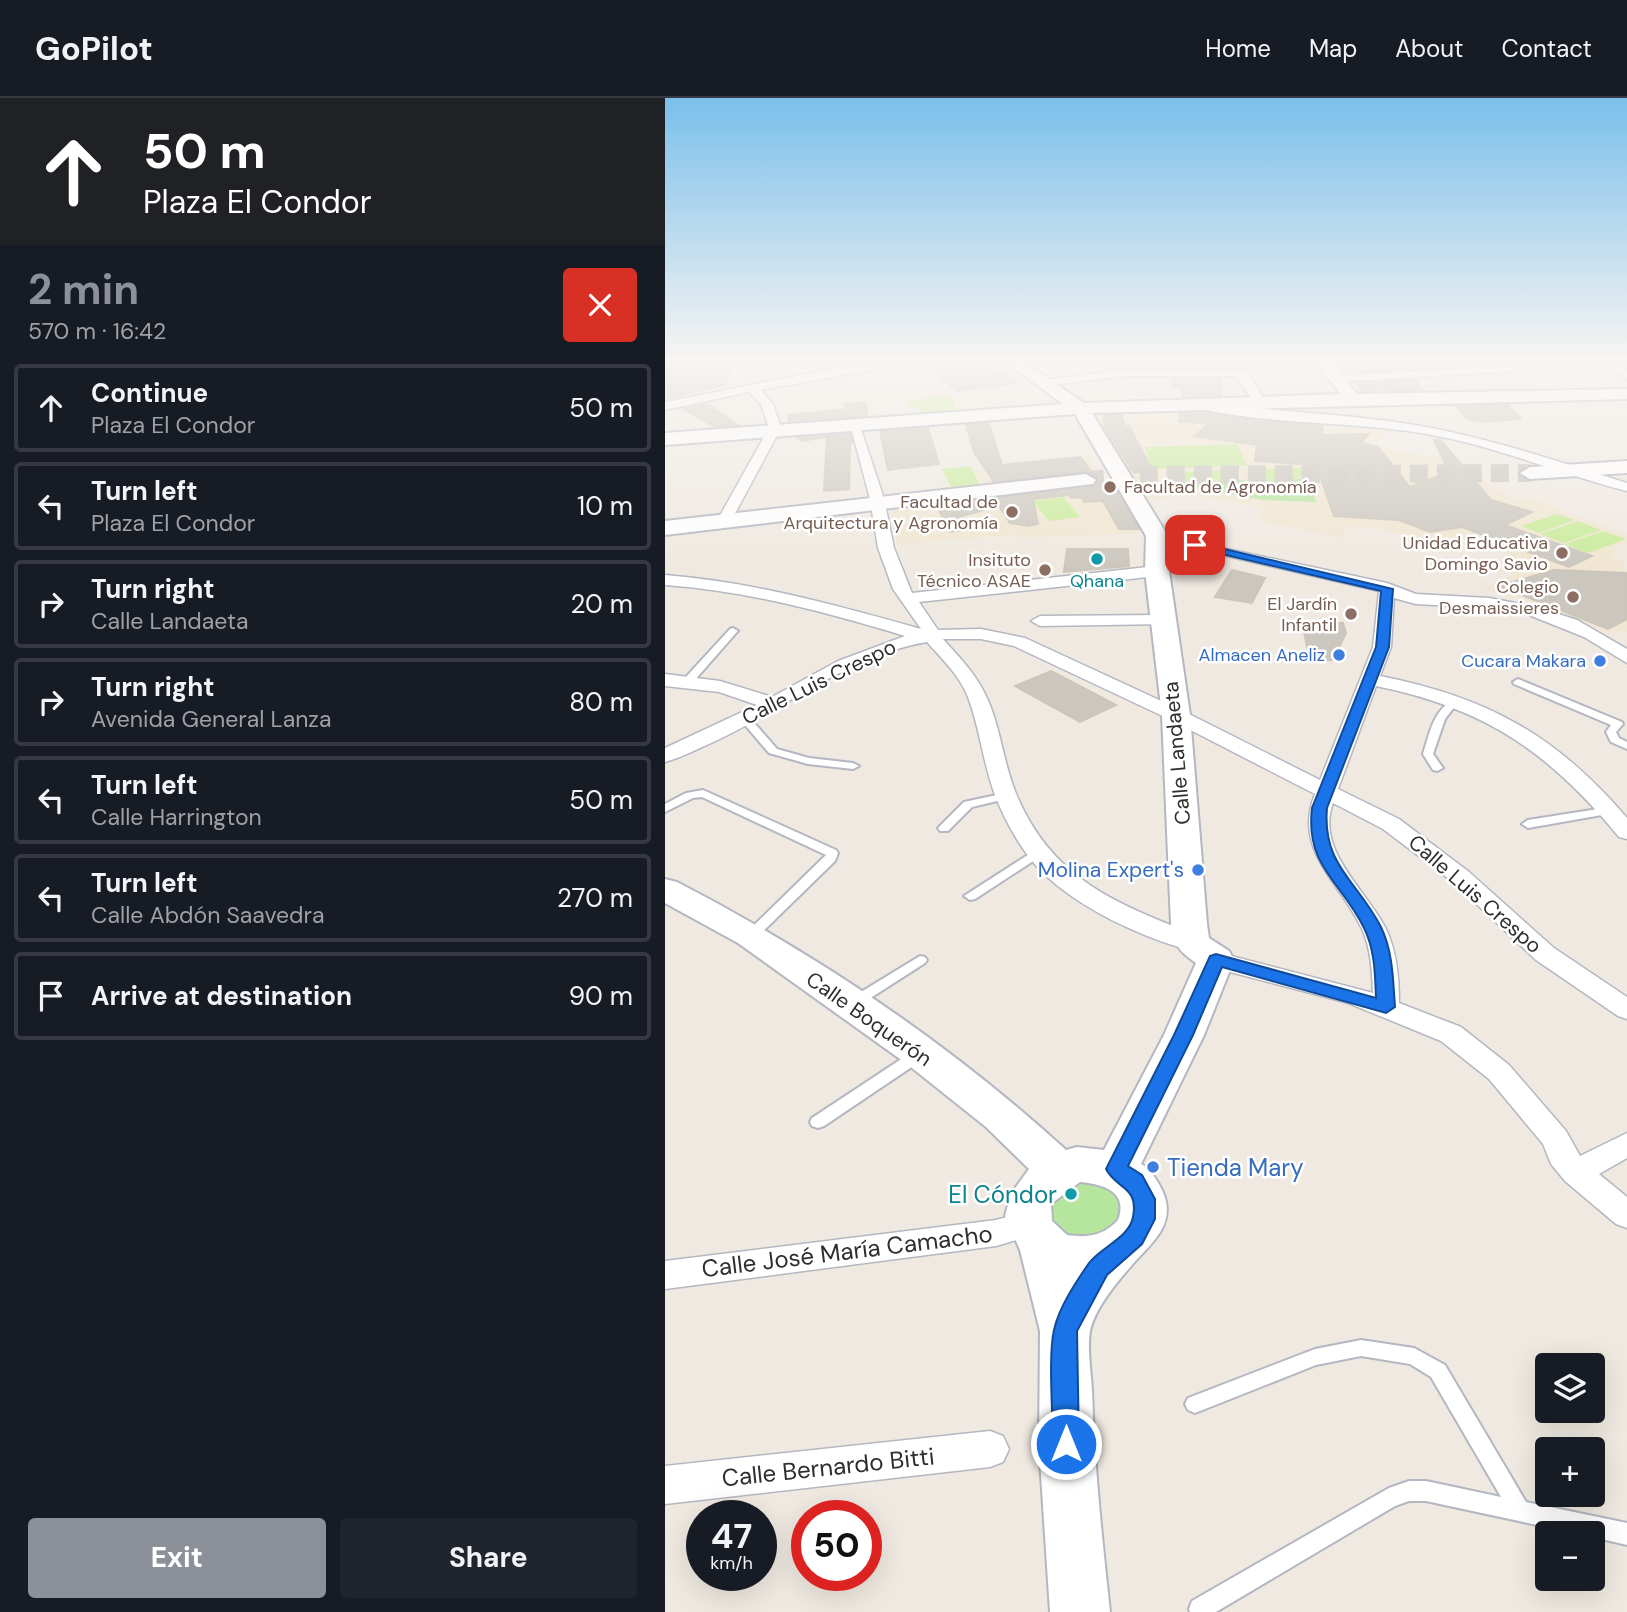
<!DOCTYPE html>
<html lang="en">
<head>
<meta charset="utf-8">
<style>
	:root { --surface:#171b24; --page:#20242c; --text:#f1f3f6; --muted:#9ea1a6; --line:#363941; --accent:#8c9099 }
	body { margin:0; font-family:"DM Sans",sans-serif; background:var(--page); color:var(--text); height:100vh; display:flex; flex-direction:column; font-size:26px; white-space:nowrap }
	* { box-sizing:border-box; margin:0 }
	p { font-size:23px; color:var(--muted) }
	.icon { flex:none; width:38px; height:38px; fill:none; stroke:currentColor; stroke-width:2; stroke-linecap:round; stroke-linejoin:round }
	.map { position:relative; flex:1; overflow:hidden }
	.side { display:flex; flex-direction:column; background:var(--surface); width:665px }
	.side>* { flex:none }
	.top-card { background:#202124; color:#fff; overflow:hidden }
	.tools { position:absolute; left:870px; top:1255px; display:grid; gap:14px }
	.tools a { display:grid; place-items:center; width:70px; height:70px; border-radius:7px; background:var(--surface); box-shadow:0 7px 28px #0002; font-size:35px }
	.speed { position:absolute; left:21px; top:1402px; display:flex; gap:14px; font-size:35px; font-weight:700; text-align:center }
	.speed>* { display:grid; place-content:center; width:91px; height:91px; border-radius:50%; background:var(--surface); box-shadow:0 7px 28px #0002; line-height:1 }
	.speed small { font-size:18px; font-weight:400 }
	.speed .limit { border:10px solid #d22; background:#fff; color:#111 }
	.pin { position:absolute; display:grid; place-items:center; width:60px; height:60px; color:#fff; margin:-30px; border-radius:14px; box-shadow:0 4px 10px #0006 }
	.me { position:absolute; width:77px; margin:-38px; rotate:0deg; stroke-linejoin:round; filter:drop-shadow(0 0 5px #0008) }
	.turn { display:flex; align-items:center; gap:24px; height:147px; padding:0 28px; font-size:32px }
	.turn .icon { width:91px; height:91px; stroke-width:2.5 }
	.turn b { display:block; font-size:49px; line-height:60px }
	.round { display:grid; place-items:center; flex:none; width:74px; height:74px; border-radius:7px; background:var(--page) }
	.head { display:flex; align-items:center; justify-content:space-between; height:119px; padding:0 28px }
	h1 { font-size:42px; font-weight:700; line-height:52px; color:var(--accent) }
	.cta { display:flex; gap:14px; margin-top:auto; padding:14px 28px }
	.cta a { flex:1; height:80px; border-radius:7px; background:var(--accent); color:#fff; font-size:28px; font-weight:700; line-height:80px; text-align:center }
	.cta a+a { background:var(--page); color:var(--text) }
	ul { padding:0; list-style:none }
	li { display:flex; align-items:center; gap:21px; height:88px; margin:0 14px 10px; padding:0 14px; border:4px solid var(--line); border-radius:7px }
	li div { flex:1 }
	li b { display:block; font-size:26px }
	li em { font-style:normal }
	header { display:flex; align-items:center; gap:42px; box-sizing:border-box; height:98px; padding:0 35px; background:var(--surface); border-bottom:2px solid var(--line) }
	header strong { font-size:33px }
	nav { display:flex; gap:38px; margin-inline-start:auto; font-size:24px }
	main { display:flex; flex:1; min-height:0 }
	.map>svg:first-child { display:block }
</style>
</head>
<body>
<header>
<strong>GoPilot</strong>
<nav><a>Home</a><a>Map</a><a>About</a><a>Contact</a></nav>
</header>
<main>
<section class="side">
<div class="top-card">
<div class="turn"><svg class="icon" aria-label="ahead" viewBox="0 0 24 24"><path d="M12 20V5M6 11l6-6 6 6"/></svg><div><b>50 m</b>Plaza El Condor</div></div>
</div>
<div class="head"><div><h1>2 min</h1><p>570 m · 16:42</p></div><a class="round" style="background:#d93025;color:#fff"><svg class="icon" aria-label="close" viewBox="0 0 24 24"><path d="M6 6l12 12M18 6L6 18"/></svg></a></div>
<ul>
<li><svg class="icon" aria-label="ahead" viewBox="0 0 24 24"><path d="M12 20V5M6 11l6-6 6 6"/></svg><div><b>Continue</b><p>Plaza El Condor</p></div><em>50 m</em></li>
<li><svg class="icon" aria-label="left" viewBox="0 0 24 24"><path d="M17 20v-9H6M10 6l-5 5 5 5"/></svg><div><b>Turn left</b><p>Plaza El Condor</p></div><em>10 m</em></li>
<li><svg class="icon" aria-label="right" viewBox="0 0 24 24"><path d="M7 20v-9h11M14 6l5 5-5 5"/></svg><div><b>Turn right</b><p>Calle Landaeta</p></div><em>20 m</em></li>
<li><svg class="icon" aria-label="right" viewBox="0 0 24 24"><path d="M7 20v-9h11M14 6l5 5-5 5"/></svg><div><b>Turn right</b><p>Avenida General Lanza</p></div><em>80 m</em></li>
<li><svg class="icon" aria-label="left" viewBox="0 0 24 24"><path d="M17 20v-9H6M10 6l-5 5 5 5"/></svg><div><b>Turn left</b><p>Calle Harrington</p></div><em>50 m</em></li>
<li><svg class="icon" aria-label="left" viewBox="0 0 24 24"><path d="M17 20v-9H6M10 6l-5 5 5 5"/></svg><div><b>Turn left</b><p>Calle Abdón Saavedra</p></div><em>270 m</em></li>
<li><svg class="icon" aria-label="arrive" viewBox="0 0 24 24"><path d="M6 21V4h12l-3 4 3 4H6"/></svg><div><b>Arrive at destination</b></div><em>90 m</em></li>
</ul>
<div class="cta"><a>Exit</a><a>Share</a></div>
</section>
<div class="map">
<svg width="962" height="1514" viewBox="0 0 962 1514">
	<rect width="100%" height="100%" fill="#efe9e1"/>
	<g fill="#f0e6d1">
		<polygon points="460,311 556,315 610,323 703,328 724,331 709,349 812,366 812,373 821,384 852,402 862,399 962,437 962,446 954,445 948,461 960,464 957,472 962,473 962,533 941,534 864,503 819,491 848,477 836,472 846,448 834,444 859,434 849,430 771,443 697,428 679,429 682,441 594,423 594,409 528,397 483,402 428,314"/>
		<polygon points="423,358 434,376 318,389 309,372"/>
		<polygon points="442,384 450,386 478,435 355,440 355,437 348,437 232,446 226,409"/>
	</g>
	<g fill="#b6e59e">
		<polygon points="643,380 651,404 598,402 497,384"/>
		<path d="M 404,1082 L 439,1083 L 458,1105 C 449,1142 433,1139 399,1138 L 384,1124 L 381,1104 Z"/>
	</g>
	<g fill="#c9ec9a">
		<polygon points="285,297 291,313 255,315 254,310 243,310 243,303"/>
		<polygon points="572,346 582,367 486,371 480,349"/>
		<polygon points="305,368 316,388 287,391 277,371"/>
		<polygon points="639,370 643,379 587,381 583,371"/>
		<polygon points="568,372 572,381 519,383 516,374"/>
		<polygon points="398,399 415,419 384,423 368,403"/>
		<polygon points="892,416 909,422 874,435 856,428"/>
		<polygon points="913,423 936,432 898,445 875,436"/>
		<polygon points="938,433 961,441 923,455 900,446"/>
	</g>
	<g fill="#cbc7bf" stroke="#cbc5ba" stroke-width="2">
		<polygon points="0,262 49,262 68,266 59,287 1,301"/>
		<polygon points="265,262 316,262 351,285 292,293 261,265"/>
		<polygon points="509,262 556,262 556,269 507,269"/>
		<polygon points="673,262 733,262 741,271 683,275"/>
		<polygon points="509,281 556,281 556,298 517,299 518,290 507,290"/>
		<polygon points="750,282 759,292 696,293 691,285"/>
		<polygon points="201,304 202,318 124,323 123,317 181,311 179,306"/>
		<polygon points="42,306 73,327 50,329 18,311"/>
		<polygon points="843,307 856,321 819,324 802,321 791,308"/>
		<polygon points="515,315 540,315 658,328 656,337 704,336 696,345 713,349 745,389 784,374 769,342 775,341 826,402 867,414 840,427 927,458 904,469 797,429 765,434 734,422 669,418 651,367 590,363 592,347 529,338 545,325 514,324"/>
		<polygon points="438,317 457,317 460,329 464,328 487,372 469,375 440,330"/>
		<polygon points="324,325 337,367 415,359 430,378 421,373 329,384 309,354 301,327"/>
		<polygon points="263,330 274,366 223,372 215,333"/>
		<polygon points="185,336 188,345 185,346 184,391 159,393 162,339 136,343 132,340"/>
		<polygon points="433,383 447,385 474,431 454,431 438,403 419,404 416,399 406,400 404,397 368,401 373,426 363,428 345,425 334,408 297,418 305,431 285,434 271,407 428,389"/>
		<polygon points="506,448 551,459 550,464 506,466"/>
		<polygon points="402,451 463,451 464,468 399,474"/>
		<polygon points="567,472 600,480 587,505 550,499"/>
		<polygon points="889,472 962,475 962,521 943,531 834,488"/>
		<polygon points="637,524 678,525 681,535 668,562 645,563"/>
		<polygon points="386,573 451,607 415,624 350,588"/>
	</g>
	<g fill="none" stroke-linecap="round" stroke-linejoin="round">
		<polyline stroke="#c8c4bd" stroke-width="18" stroke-dasharray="18 9" stroke-linecap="butt" points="421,382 489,377 865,375"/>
		<defs>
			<g id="lane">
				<polygon points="68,530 73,533 71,535 28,584 20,584 20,580 65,531"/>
				<polygon points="853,581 957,624 958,626 951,634 954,640 962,644 962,651 946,644 941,634 946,627 849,586 848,584"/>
				<path d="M 786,604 L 791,607 L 780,621 L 768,656 L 778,670 L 772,673 L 768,672 L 758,656 C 764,638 768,613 786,604 Z"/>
				<polygon points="80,618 84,619 112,651 144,660 188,665 194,668 188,671 143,666 104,655 75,621"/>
				<polygon points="38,692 171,752 173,755 170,763 91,840 81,840 79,837 161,757 37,699 28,700 0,714 0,706 21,695"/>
				<polygon points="341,695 347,698 345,700 307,709 283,733 275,733 273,730 299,704"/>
				<polygon points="933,711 939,715 937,717 863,730 857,726 863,722"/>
				<polygon points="372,751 378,755 376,758 310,801 305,802 299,798"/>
				<polygon points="255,858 260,859 262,862 260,865 193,908 183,908 181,905 183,902"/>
				<polygon points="255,951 260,952 262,956 260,960 159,1028 153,1030 147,1028 145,1024 147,1020 250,952"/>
				<polygon points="696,1242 749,1250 780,1267 861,1404 962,1425 962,1447 928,1439 928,1435 909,1435 761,1403 744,1403 730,1408 551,1514 525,1514 524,1511 527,1503 724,1390 744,1383 761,1383 836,1399 766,1279 745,1266 696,1258 651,1267 530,1315 523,1312 520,1306 523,1300 650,1251"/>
			</g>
			<g id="street">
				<polygon points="234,262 262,262 96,292 108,306 116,330 66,423 59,427 54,426 52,423 104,330 96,306 84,294 0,312 0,304 156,273"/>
				<polygon points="936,262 948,262 962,273 962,281"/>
				<polygon points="843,268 849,271 847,273 673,284 667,281 673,278"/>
				<polygon points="457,272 572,272 583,275 600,303 590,306 571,278 457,278 380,288 374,285 380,282"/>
				<path d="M 534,303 C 611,315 690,315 767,330 C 833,343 898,365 962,385 L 962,393 C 895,376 831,348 762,336 C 685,323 606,327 530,310 L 530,304 Z"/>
				<path d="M 184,322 L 194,325 L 219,401 L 229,450 L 247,495 L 492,468 L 500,473 L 492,478 L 254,504 L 273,532 L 316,531 L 360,540 L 518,613 L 655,682 L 708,549 L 714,493 L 487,441 L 487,435 L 722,485 L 751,496 L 824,500 L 872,509 L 912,522 L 962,551 L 962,565 L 919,539 L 864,517 L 824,510 L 751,506 L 729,500 L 726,549 L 715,578 C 822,599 891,637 962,720 L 962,741 L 954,739 C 884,654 820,610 711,588 L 673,691 L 734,721 L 804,774 L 889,850 L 962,899 L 962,921 L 953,918 L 871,862 L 788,784 L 718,731 L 668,705 C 650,753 702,792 721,831 C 732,854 734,880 734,905 L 796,929 L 844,967 L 901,1033 L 915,1058 L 962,1035 L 962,1060 L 934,1076 L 962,1099 L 962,1130 L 951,1126 L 900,1083 L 886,1066 L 878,1046 L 824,981 L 776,943 L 683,905 L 542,868 L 538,862 L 542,856 L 551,854 L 708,895 C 707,873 706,851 697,831 C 676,785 627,752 650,696 L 504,621 L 349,548 L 316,541 L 278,541 C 294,559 310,575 320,596 C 336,628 338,666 352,698 C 389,784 455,807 536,839 L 539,845 L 536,851 L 527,853 C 476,839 415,811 377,774 C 357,754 340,723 330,697 C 318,665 315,631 303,599 C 295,578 277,561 262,544 C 183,557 116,614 44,646 C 30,652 15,660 0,664 L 0,650 L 92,607 L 54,594 L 0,588 L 0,576 L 55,583 L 107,599 L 173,563 L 240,538 C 161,514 83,493 0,487 L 0,477 C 88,484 171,507 256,531 L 228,491 L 213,450 L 205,401 Z"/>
				<polygon points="497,517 506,522 503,526 375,528 366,523 375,518"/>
				<polygon points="364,1113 375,1117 380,1126 375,1135 331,1148 0,1191 0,1163 331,1122"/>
				<polygon points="325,1333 338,1338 344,1351 338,1364 325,1369 0,1406 0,1368"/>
			</g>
			<g id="secondary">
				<path d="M 338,262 L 356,262 L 419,305 L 675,296 L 651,262 L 667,262 L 692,296 L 962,291 L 962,301 L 427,315 L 503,438 L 504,473 L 525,617 L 542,826 L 544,840 L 564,853 L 569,862 L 539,937 L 476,1066 C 485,1070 491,1081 496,1090 C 514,1125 487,1144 467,1167 C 452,1184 430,1210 425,1233 C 422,1251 426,1274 427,1292 C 429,1366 437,1440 445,1514 L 385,1514 L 374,1346 L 375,1233 L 355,1152 L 340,1118 L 346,1096 L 364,1071 L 321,1029 L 242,966 L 73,845 L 0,805 L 0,781 L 12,784 C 151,856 285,946 401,1052 L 412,1049 L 439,1052 L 499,937 L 531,865 C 514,853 509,847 506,826 L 497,617 L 480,473 L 481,438 L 410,316 L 0,347 L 0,335 L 398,306 ZM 415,1084 C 437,1086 464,1093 453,1122 C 438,1138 423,1140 402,1137 L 387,1123 L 386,1106 Z"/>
				<polygon points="962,363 962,375 865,381 855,375 865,369"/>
				<polygon points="421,376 431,382 428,386 0,437 0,423"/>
			</g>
		</defs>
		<use href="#lane" stroke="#b4b7c1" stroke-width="4"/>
		<use href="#street" stroke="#b4b7c1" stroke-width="3"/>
		<use href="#secondary" stroke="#b4b7c1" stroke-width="4"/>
		<use href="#lane" fill="#fff" fill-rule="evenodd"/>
		<use href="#street" fill="#fff" fill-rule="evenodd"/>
		<use href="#secondary" fill="#fff" fill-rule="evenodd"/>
	</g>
	<linearGradient id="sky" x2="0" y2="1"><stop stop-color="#7abfeb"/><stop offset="0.55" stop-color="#f8f5f2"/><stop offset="1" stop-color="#f8f5f2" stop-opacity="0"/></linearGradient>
	<rect width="962" height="474" fill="url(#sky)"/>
	<path fill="#1a73e8" stroke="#114b97" stroke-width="2" d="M 530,444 L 728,491 L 724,549 L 662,710 C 657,768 693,783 716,829 C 728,854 728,882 730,909 L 721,915 L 557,869 L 528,937 L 463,1068 L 477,1077 L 490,1101 L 490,1121 L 477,1146 L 442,1177 L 412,1233 L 414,1346 L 410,1355 L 401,1359 L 392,1355 L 388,1346 C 388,1317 383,1258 389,1232 C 394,1209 411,1184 424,1165 C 436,1149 464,1140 468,1119 C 474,1088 451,1091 441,1071 L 509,937 L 545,858 L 551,856 L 711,900 C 710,876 710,852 699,830 C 677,784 640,769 647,710 L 711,549 L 716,493 L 526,449 L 526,445 Z"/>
	<g fill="#8d6e63" stroke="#fff" stroke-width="2.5">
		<circle cx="445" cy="389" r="7"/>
		<circle cx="347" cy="414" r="7"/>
		<circle cx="897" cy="455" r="7"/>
		<circle cx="380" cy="472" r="7"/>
		<circle cx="908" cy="499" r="7"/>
		<circle cx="686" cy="516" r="7"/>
	</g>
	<g fill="#0f9aa8" stroke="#fff" stroke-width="2.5">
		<circle cx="432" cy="461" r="7"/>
		<circle cx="406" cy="1096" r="7"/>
	</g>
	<g fill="#3f7fe0" stroke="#fff" stroke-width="2.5">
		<circle cx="674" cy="557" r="7"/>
		<circle cx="935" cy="563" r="7"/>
		<circle cx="533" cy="772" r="7"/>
		<circle cx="488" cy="1069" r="7"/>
	</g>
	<g text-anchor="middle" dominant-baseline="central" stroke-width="5" stroke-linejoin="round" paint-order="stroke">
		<g font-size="18" fill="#785e54" stroke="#fff" text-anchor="end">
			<text x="459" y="389" text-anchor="start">Facultad de Agronomía</text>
			<text x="333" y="404">Facultad de<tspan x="333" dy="21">Arquitectura y Agronomía</tspan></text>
			<text x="883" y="445">Unidad Educativa<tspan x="883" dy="21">Domingo Savio</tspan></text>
			<text x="366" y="462">Insituto<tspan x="366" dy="21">Técnico ASAE</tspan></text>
			<text x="894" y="489">Colegio<tspan x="894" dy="21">Desmaissieres</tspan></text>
			<text x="672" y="506">El Jardín<tspan x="672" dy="21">Infantil</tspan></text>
		</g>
		<g font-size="18" fill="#0d838f" stroke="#fff">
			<text x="432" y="483">Qhana</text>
		</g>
		<g font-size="18" fill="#366cbe" stroke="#fff" text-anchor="end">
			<text x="660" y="557">Almacen Aneliz</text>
			<text x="921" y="563">Cucara Makara</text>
		</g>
		<g font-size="21" fill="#2e2e2e" stroke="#fff">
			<text transform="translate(154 584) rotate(-26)">Calle Luis Crespo</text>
			<text transform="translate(512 655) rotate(-95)">Calle Landaeta</text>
			<text transform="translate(810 796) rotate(41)">Calle Luis Crespo</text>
			<text transform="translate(204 921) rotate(35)">Calle Boquerón</text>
		</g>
		<g font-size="21" fill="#366cbe" stroke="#fff" text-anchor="end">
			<text x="519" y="772">Molina Expert's</text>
		</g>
		<g font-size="24" fill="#366cbe" stroke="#fff" text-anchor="start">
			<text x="502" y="1069">Tienda Mary</text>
		</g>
		<g font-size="24" fill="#0d838f" stroke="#fff" text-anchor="end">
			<text x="392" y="1096">El Cóndor</text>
		</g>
		<g font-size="24" fill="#2e2e2e" stroke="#fff">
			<text transform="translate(182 1153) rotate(-7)">Calle José María Camacho</text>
			<text transform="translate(163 1369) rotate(-6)">Calle Bernardo Bitti</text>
		</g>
	</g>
</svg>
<div class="tools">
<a><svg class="icon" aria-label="layers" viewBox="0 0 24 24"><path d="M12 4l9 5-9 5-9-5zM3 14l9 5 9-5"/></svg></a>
<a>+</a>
<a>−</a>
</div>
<div class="speed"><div>47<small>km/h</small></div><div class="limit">50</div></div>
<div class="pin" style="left:530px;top:447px;background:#d93025"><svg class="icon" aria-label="arrive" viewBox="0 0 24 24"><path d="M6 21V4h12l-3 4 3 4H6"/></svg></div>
<svg class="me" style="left:401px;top:1346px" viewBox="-20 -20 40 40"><circle r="17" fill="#1a73e8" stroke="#fff" stroke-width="3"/><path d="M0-11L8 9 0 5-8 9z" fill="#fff"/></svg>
</div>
</main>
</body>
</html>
